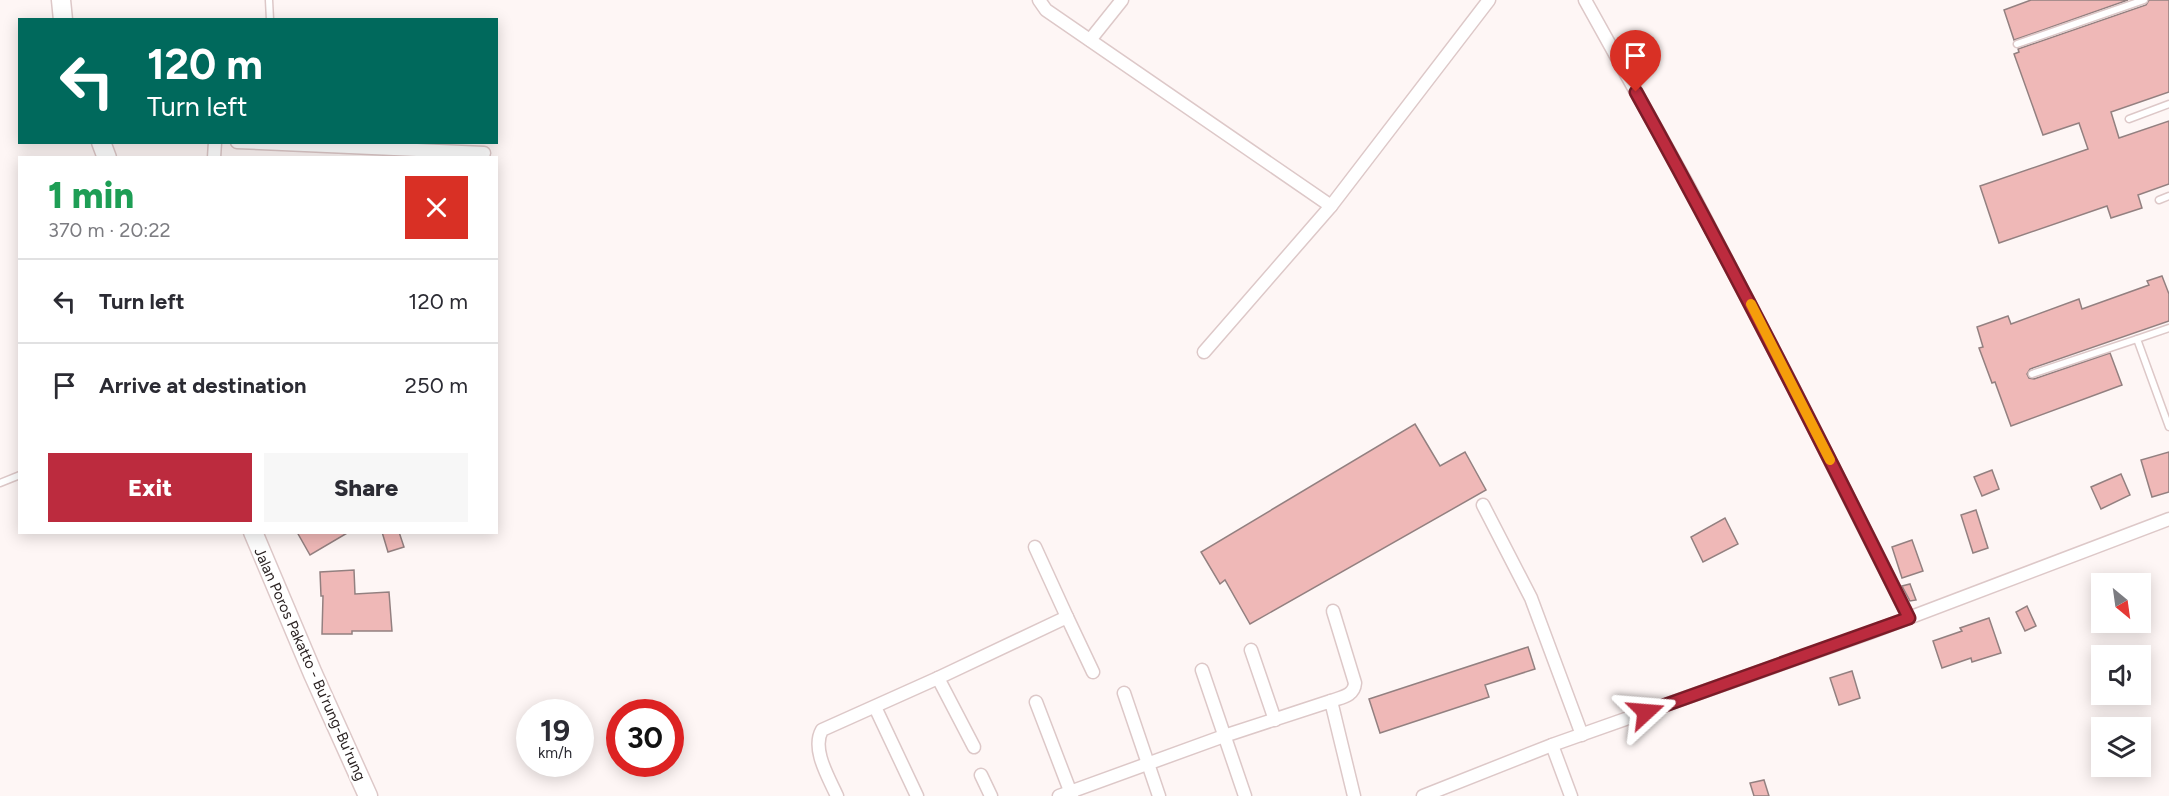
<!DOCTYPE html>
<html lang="en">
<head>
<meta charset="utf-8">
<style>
	:root { --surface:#fff; --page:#f7f7f7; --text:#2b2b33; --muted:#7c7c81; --line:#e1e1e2; --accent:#bc2b3e }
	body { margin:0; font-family:Figtree,sans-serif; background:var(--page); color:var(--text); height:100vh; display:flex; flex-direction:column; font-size:22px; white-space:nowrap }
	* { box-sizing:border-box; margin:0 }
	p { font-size:20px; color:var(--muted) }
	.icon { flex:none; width:33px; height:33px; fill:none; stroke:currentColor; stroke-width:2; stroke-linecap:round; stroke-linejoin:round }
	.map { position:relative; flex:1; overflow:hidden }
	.side { position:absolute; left:18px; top:156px; width:480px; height:378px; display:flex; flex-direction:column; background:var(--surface); border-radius:0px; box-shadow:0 3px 15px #0003 }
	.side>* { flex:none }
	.banner { position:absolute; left:18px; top:18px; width:480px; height:126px; border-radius:0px; box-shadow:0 3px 15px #0003; background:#00695c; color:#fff; overflow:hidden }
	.needle { width:39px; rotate:151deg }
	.buttons { position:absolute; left:2091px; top:573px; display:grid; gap:12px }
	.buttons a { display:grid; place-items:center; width:60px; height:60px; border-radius:0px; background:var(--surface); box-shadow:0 3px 15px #0003; font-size:30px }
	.speed { position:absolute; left:516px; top:699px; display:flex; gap:12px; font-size:30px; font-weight:700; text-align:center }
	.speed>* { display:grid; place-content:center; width:78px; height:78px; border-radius:50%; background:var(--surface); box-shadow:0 3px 15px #0003; line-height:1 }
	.speed small { font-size:15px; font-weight:400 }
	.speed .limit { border:9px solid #d22; background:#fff; color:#111 }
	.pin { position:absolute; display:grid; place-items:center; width:51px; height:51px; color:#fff; margin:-62px -26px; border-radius:50% 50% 50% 0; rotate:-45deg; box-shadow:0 0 6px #0007 }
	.pin .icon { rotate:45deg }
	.me { position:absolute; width:66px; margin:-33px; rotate:71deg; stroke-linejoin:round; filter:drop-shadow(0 0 4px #0008) }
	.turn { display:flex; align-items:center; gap:21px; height:126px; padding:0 30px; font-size:27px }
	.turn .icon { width:78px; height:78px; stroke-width:2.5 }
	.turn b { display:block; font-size:42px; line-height:51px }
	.round { display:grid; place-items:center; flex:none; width:63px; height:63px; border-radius:0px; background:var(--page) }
	.head { display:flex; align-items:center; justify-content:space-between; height:102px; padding:0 30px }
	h1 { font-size:36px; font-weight:800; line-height:45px; color:#1e9e55 }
	.cta { display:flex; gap:12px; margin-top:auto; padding:12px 30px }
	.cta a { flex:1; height:69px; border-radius:0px; background:var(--accent); color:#fff; font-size:24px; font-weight:800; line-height:69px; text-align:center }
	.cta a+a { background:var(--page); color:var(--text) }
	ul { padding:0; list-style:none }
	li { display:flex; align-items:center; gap:18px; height:84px; padding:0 30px; border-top:2px solid var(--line) }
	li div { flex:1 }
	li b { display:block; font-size:22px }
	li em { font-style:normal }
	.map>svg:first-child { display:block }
</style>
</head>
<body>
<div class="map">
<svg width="2169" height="796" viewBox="0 0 2169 796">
	<rect width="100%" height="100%" fill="#fef6f5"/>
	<g fill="#efb8b7" stroke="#938080" stroke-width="1.5">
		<polygon points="2031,0 2128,0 2014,40 2004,10"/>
		<polygon points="2149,0 2169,0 2169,92 2111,112 2119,138 2169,121 2169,184 2138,195 2142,208 2111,218 2107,206 1999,243 1980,186 2088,149 2079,123 2043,135 2014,54 2019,52 2018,49 2146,5"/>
		<polygon points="2162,276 2169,294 2169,321 2030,369 2027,374 2029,378 2034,379 2110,353 2122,385 2011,426 1995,382 1992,383 1979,348 1983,347 1977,327 2008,316 2011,324 2079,299 2082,309 2149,285 2147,281"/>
		<polygon points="1415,424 1440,466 1465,452 1486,490 1250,624 1225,580 1220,584 1201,552"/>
		<polygon points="2169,452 2169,492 2152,497 2141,460"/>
		<polygon points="1992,470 1999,489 1982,496 1974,477"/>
		<polygon points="2121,474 2130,495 2101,509 2091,487"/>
		<polygon points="1976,510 1988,548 1973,553 1961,515"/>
		<polygon points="1725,518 1738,544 1703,562 1691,537"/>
		<polygon points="297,532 349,532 310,555"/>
		<polygon points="382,532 399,532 404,547 388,552"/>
		<polygon points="1912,540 1923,571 1902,578 1892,547"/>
		<polygon points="354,570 355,594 389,592 392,631 352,631 352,634 322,634 323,596 321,596 320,572"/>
		<polygon points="1910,584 1916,600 1910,601 1902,586"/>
		<polygon points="2027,606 2036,626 2025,631 2016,612"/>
		<polygon points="1989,618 2001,653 1972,662 1971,658 1942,668 1933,641 1962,631 1960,628"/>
		<polygon points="1528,647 1535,669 1485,685 1489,697 1380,733 1369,699"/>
		<polygon points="1852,671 1860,698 1839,705 1830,678"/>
		<polygon points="1764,780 1769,796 1754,796 1750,783"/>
	</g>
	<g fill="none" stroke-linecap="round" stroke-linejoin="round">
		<defs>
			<g id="lane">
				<polyline points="269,0 270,20"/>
				<polyline points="2017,44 2144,0"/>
				<polyline points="2129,119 2169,104"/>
				<polyline points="2159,200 2169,196"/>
				<polyline points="2169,328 2137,339 2169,427"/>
				<polyline points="2032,374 2137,339"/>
				<polyline points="0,483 20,475"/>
			</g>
			<g id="street">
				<polyline points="1039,0 1046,10 1331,206"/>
				<polyline points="1585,0 1690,189 1794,389 1909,618"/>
				<polyline points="1090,40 1122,0"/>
				<polyline points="237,142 484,153"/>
				<polyline points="214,158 215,142"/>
				<polyline points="1204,352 1331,206 1489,0"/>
				<polyline points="1483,505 1531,598 1582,735"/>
				<polyline points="1035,547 1067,617"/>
				<polyline points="1251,650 1275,720"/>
				<polyline points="1202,670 1245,796"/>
				<polyline points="938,678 974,747"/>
				<polyline points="1124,693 1159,796"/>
				<path d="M 1331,701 C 1342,697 1354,696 1355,683 L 1333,611"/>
				<polyline points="1036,702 1072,796"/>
				<polyline points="875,707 917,796"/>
				<polyline points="1552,745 1571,796"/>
				<polyline points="981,775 991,796"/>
				<path d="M 837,796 C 829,778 811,749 822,730 L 938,678 L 1067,617 L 1093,672"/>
				<polyline points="1059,796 1224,736 1331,701 1354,796"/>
				<polyline points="1423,796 1552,745 1869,633 2169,519"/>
			</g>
			<g id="secondary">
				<polyline points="61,0 63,20"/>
				<polyline points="101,142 107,158"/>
				<polyline points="253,532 313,674 368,796"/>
			</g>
		</defs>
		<use href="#lane" stroke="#ddc8c8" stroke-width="9"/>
		<use href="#street" stroke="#ddc8c8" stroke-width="15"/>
		<use href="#secondary" stroke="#ddc8c8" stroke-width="21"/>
		<use href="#lane" stroke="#fff" stroke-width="6"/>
		<use href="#street" stroke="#fff" stroke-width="12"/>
		<use href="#secondary" stroke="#fff" stroke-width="18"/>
	</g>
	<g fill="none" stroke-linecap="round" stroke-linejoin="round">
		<defs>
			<path id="route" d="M 1636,92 C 1732,265 1821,441 1909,618 L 1646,712"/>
		</defs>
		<use href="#route" stroke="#7a1c28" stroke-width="15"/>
		<use href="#route" stroke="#bc2b3e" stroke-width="10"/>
		<polyline stroke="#f59e0b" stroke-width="10" points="1751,304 1830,460"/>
	</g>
	<g text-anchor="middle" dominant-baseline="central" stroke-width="4.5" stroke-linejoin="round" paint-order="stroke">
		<g font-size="15" fill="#2a2222" stroke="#fff">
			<text transform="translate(310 664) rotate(66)">Jalan Poros Pakatto - Bu'rung-Bu'rung</text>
		</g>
	</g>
</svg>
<div class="buttons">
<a><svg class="needle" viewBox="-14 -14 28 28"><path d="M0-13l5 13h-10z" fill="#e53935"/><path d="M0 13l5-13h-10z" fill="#7c7c81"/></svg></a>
<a><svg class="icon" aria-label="sound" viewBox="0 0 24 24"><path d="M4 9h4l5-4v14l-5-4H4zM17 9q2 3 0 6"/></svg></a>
<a><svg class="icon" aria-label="layers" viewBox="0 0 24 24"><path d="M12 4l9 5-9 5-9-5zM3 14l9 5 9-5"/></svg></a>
</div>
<div class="speed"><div>19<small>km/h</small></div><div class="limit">30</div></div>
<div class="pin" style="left:1636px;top:92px;background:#d93025"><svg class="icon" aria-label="arrive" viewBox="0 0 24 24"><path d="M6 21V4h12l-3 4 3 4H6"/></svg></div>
<svg class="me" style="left:1646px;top:712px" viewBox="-20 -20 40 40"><path d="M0-17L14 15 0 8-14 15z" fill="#bc2b3e" stroke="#fff" stroke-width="4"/></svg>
<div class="banner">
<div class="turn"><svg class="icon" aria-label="left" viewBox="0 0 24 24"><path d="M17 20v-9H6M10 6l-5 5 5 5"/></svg><div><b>120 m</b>Turn left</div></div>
</div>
<section class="side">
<div class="head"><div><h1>1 min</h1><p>370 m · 20:22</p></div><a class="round" style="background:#d93025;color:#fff"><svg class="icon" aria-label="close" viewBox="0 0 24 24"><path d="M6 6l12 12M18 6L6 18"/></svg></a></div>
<ul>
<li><svg class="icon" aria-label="left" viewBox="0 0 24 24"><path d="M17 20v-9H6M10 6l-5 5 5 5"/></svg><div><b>Turn left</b></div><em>120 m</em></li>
<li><svg class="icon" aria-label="arrive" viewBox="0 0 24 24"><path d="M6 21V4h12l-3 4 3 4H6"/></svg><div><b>Arrive at destination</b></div><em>250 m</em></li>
</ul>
<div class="cta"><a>Exit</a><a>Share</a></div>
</section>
</div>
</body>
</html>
